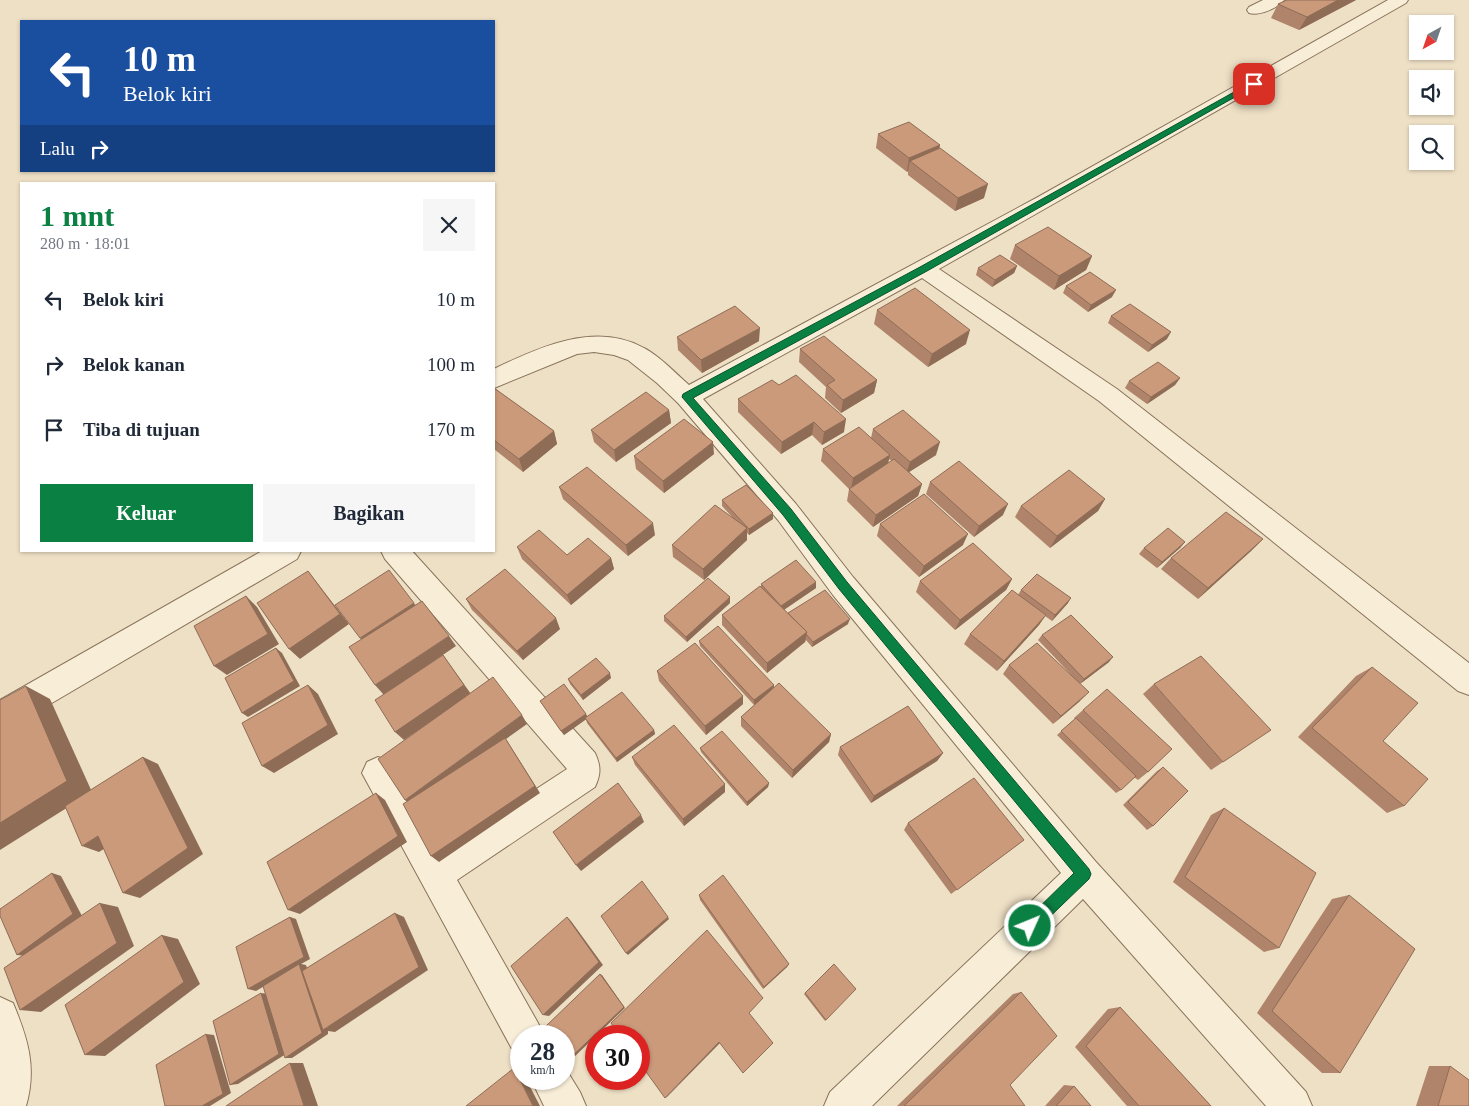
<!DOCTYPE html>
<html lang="id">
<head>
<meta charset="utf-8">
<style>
	:root { --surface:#fff; --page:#f6f6f7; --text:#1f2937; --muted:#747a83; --accent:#0b8043 }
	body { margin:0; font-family:Georgia,serif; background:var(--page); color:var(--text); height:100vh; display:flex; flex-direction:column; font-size:19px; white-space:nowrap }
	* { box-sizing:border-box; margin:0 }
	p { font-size:16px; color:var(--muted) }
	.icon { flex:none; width:28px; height:28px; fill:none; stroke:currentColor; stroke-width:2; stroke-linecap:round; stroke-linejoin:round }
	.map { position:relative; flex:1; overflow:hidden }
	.side { position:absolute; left:20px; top:182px; width:475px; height:370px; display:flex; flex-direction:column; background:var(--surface); border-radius:0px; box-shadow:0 1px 4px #0004 }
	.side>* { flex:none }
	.hud { position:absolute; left:20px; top:20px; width:475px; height:152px; border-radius:0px; box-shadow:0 1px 4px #0004; background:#1a4fa0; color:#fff; overflow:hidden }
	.needle { width:32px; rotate:220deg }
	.buttons { position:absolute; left:1409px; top:15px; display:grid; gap:10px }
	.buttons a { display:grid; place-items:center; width:45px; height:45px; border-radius:0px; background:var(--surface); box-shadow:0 1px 4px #0004; font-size:25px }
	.speed { position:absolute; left:510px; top:1025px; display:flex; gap:10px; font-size:25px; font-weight:700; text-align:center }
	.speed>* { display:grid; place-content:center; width:65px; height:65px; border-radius:50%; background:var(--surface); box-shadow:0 1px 4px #0004; line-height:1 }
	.speed small { font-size:12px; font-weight:400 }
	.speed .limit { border:8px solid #d22; background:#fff; color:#111 }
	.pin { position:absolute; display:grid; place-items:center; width:42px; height:42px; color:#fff; margin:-21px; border-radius:10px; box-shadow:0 2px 8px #0006 }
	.me { position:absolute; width:55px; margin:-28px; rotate:46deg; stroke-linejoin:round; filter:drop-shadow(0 0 4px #0008) }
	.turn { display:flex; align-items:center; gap:18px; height:105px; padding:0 20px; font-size:22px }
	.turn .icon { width:65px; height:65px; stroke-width:2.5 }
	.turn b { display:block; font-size:35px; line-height:42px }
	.then { display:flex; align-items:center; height:48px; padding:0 20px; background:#0003; gap:10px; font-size:19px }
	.round { display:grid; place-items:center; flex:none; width:52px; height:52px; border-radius:0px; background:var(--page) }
	.headline { display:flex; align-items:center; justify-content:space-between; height:85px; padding:0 20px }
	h1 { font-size:30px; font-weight:600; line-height:38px; color:var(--accent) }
	.primary-button { display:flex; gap:10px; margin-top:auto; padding:10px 20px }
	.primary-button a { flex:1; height:58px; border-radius:0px; background:var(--accent); color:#fff; font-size:20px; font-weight:600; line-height:58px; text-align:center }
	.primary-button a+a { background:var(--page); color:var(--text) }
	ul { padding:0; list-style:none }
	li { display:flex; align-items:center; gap:15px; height:65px; padding:0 20px }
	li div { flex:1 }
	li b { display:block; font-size:19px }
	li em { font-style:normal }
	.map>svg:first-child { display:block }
</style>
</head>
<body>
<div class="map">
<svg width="1469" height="1106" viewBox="0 0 1469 1106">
	<rect width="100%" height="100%" fill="#eee0c5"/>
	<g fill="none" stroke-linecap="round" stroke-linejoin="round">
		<defs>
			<g id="minor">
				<path d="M 1263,0 L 1284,0 C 1278,8 1259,16 1249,13 L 1247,10 L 1249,7 Z"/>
				<path d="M 1388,0 L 1408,0 L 1406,3 L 939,269 L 1117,389 L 1469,663 L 1469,695 L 1458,691 L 1099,401 L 922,278 L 703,399 L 796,504 L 853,577 L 1096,862 L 1306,1092 L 1312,1106 L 1266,1106 L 1083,899 L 872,1106 L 824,1106 L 830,1092 L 1061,873 L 833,595 L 778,520 L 678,403 L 657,383 L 628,360 L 614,355 L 594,352 L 577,354 L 494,388 L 494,369 C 539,347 596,321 644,348 C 661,357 675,373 689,385 L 1038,197 Z"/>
				<polygon points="262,551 301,551 297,559 11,727 0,732 0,700"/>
				<path d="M 381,551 L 412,551 L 595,753 C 601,766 601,774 595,787 L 457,880 L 538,1023 L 544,1036 L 521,1036 L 521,1053 L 512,1049 L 362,773 L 367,762 L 378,757 L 389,762 L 441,851 L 567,769 L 385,559 Z"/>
				<path d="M 0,997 L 13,1003 C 28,1039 37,1068 26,1106 L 0,1106 Z"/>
				<polygon points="564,1066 580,1092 586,1106 544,1106 531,1079 564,1079"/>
			</g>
		</defs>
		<use href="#minor" stroke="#88725b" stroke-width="2"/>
		<use href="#minor" fill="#f8eed8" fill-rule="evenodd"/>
	</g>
	<g fill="#af846a" fill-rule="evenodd">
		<polygon points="1287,0 1356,0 1299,30 1271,18 1278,4"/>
		<polygon points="878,134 940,145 939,149 984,198 955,211 908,175 908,171 907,172 876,148"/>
		<polygon points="1015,245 1092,256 1086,270 1054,290 1010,259"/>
		<polygon points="1017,266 1014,273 992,287 976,275 978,268"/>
		<polygon points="1066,286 1112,297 1088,312 1063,293"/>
		<polygon points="877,310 966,344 928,367 874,324"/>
		<polygon points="1111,316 1167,339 1148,352 1108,323"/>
		<polygon points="677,337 759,341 702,373 678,350"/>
		<polygon points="800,349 877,380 874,393 841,413 825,398 826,387 799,362"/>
		<polygon points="1180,378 1175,385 1147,404 1125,388 1129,381"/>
		<polygon points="779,385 844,432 822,445 812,435 781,454 738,412 738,399"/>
		<polygon points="494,388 554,431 557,444 523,472 494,449"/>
		<polygon points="669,410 671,423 616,462 594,442 591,430"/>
		<path d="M 873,429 L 936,455 L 909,472 L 922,484 L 918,496 L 873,527 L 847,501 L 849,489 L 821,461 L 823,449 L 871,438 ZM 889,459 L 892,461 L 888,464 Z"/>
		<polygon points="714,454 664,493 636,469 634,456"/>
		<polygon points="930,482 1003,515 974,537 926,494"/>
		<polygon points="559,487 655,535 628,556 563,499"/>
		<polygon points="1105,499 1098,511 1050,548 1015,517 1021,506"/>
		<polygon points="722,500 773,513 773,519 749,535 747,533 747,540 704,580 673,557 672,545 733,518 722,506"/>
		<polygon points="880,524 963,545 919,577 877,536"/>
		<polygon points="1263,539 1251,551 1198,599 1161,569 1171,558"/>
		<polygon points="1185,542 1180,548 1157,568 1139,554 1144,548"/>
		<polygon points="517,547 567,555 611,558 614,569 571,605 522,559"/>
		<polygon points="1012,579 1006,590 955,630 916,592 920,581"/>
		<polygon points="761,584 816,588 784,609 788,614 848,624 812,647 806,640 805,642 767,673 722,625 722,615 761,586"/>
		<polygon points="1021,590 1068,603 1052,621 1045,616 1039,625 997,671 964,644 970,634 1018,595"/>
		<polygon points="466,599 560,629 523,660 472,610"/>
		<polygon points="730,603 687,642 664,621 664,616"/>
		<polygon points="1042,635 1109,662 1080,684 1038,640"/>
		<polygon points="699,641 774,685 774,688 831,734 829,742 792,778 741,726 741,717 760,700 754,705 700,646"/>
		<polygon points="1009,665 1080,701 1053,724 1003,674"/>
		<polygon points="1372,667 1383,741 1404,806 1387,813 1298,737 1356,676"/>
		<polygon points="657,671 743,696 743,704 706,735 659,681"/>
		<polygon points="611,678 583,700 570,684 568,679"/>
		<polygon points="1154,684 1223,762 1211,770 1143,694"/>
		<polygon points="540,701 586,714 587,717 654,730 655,734 617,762 587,723 586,719 564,735"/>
		<polygon points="1083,710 1148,772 1138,780 1134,777 1121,790 1116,793 1057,735 1075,719 1074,718"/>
		<polygon points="840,747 943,753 937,761 871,803 838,755"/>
		<polygon points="700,748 769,783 768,787 747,806 701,752"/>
		<polygon points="632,757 725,784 725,792 684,826 635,765"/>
		<polygon points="1163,767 1153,826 1147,830 1123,805 1157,771"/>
		<polygon points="1224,808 1279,948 1264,952 1173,882 1211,815"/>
		<polygon points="908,823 1024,840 951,894 904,830"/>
		<polygon points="699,895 789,964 787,967 763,989 700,900"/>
		<polygon points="1349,895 1340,1073 1322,1073 1257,1013 1332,899"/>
		<polygon points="834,964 826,1020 825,1021 804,994"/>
		<polygon points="1021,992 1010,1085 1025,1106 897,1106 1013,994"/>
		<polygon points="1120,1007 1211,1106 1127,1106 1075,1047 1108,1009"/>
		<polygon points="1429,1066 1450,1066 1469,1106 1416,1106"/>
		<polygon points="1064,1085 1074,1086 1091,1106 1045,1106"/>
	</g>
	<g fill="#8e6c56">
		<polygon points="1338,0 1356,0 1299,30 1307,17"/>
		<polygon points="940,145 937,159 910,161 908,171 907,172 909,158"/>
		<polygon points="988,184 984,198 955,211 958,198"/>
		<polygon points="1092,256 1086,270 1054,290 1059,276"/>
		<polygon points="1017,266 1014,273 992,287 995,280"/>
		<polygon points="1116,290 1112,297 1088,312 1091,305"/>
		<polygon points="760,328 759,341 702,373 701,360"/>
		<polygon points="970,330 966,344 928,367 932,354"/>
		<polygon points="1171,332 1167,339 1148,352 1152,345"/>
		<polygon points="1180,378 1175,385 1147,404 1151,397"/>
		<polygon points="877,380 874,393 841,413 843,400"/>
		<polygon points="669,410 671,423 616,462 614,450"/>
		<polygon points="846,419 844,432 822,445 824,432"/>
		<polygon points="814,422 812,435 781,454 782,442"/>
		<polygon points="554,431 557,444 523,472 519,459"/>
		<polygon points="713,442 714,454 664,493 663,481"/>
		<polygon points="940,442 936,455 906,474 910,462"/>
		<polygon points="890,455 887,467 851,490 853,478"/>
		<polygon points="922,484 918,496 873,527 876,515"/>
		<polygon points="1105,499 1098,511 1050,548 1057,536"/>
		<polygon points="1008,504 1003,515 974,537 979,526"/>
		<polygon points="773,513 773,519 749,535 749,529"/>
		<polygon points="653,523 655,535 628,556 626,545"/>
		<polygon points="747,528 747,540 704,580 703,569"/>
		<polygon points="968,534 963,545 919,577 924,566"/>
		<polygon points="1263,539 1251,551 1198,599 1208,588"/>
		<polygon points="1185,542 1180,548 1157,568 1162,562"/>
		<polygon points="611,558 614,569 571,605 567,595"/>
		<polygon points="308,571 349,624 300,659 289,649"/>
		<polygon points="1012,579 1006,590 955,630 960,620"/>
		<polygon points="816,582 816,588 781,612 781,606"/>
		<polygon points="246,596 257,607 279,644 227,675 214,666"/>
		<polygon points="730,597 730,603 687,642 686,637"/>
		<polygon points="1071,598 1068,603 1052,621 1055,615"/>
		<polygon points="414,603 421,613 368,648 360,638"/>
		<polygon points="1046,615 1039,625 997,671 1004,661"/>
		<polygon points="556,618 560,629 523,660 517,651"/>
		<polygon points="850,619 848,624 812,647 813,642"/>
		<polygon points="807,632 805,642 767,673 767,663"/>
		<polygon points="449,636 456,646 384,695 375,685"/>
		<polygon points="276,648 282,653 300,686 248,717 242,713"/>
		<polygon points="443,655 471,694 404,740 395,732"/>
		<polygon points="1113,657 1109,662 1080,684 1084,679"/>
		<polygon points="610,673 611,678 583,700 581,695"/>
		<polygon points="308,685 318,694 338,734 274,773 262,766"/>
		<polygon points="774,685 773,690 754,705 754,700"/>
		<polygon points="26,686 50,699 92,792 0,850 0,823"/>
		<polygon points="1089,692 1080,701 1053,724 1061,716"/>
		<polygon points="743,696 743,704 706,735 705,726"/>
		<polygon points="586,714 588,718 564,735 561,731"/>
		<polygon points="522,715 527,724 506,739 540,793 439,862 431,856 413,807 405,800"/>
		<polygon points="654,730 655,734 617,762 616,758"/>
		<polygon points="831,734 829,742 792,778 793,770"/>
		<polygon points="943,753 937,761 871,803 874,796"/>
		<polygon points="143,757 158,764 203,854 140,898 123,893"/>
		<polygon points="769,783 768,787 747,806 747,802"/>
		<polygon points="725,784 725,792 684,826 683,819"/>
		<polygon points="376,793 385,800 407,842 300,914 288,910"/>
		<polygon points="641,815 644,822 581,871 576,865"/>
		<polygon points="98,836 115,842 99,852 82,846"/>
		<polygon points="52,873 61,876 82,916 27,956 17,955"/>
		<polygon points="100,903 118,907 134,946 41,1012 20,1010"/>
		<polygon points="395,913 404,917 428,970 335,1032 328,1031 328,1034 292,1058 285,1058 300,965 256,991 248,989 290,917 296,919 310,959 301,964 306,965 327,1028"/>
		<polygon points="567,917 571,921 603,965 549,1016 543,1015"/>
		<polygon points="668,917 669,919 628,955 626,953"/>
		<polygon points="162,935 178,939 200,984 105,1056 85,1055"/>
		<polygon points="789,964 787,967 763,989 764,987"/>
		<polygon points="600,974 602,975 625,1008 571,1060 568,1060"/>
		<polygon points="261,993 268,994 286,1054 238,1084 230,1085"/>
		<polygon points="206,1034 214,1035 231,1093 210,1106 202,1106"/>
		<polygon points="719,1042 720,1043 667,1097 665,1098"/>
		<polygon points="290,1063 303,1063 318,1106 304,1106"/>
		<polygon points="514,1068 520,1068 521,1070 521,1079 526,1079 540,1106 533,1106"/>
	</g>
	<g fill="#cb9a7b" stroke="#8e6c56">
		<polygon points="1287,0 1338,0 1307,17 1278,4"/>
		<polygon points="909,122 940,145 909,158 878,134"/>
		<polygon points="940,148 988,184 958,198 910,161"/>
		<polygon points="1048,227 1092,256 1059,276 1015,245"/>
		<polygon points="1000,255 1017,266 995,280 978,268"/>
		<polygon points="1090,272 1116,290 1091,305 1066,286"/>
		<polygon points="915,288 970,330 932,354 877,310"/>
		<polygon points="1130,304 1171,332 1152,345 1111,316"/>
		<polygon points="735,306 760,328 701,360 677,337"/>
		<polygon points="824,336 877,380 843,400 827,385 835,380 800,349"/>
		<polygon points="1158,362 1180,378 1151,397 1129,381"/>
		<polygon points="796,375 846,419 824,432 814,422 782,442 738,399 772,380 779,385"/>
		<polygon points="494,388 554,431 519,459 494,440"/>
		<polygon points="646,392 669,410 614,450 591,430"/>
		<polygon points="903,410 940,442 910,462 873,429"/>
		<polygon points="684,419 713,442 663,481 634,456"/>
		<polygon points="859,427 890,455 853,478 823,449"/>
		<polygon points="894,459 922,484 876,515 849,489"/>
		<polygon points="959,461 1008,504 979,526 930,482"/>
		<polygon points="587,467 653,523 626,545 559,487"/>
		<polygon points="1069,470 1105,499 1057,536 1021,506"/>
		<polygon points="746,485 773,513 749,529 722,500"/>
		<polygon points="924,494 968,534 924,566 880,524"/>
		<polygon points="715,505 747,528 703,569 672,545"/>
		<polygon points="1226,512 1263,539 1208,588 1171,558"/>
		<polygon points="1168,528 1185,542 1162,562 1144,548"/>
		<polygon points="539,530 567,555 588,538 611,558 567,595 517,547"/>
		<polygon points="973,543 1012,579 960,620 920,581"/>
		<polygon points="796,560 816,582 781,606 761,584"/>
		<polygon points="505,569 556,618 517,651 466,599"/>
		<polygon points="389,570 414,603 360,638 335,605"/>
		<polygon points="308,571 340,614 289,649 257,603"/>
		<polygon points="1037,574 1071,598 1055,615 1021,590"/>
		<polygon points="708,578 730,597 686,637 664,616"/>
		<polygon points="760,586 807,632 767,663 722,615"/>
		<polygon points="825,590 850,619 813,642 806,634 807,632 788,613"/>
		<polygon points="1012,590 1046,615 1004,661 970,634"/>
		<polygon points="246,596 268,634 214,666 194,626"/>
		<polygon points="422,601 449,636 375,685 349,647"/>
		<polygon points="1071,615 1113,657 1084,679 1042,635"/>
		<polygon points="718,626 774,685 754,700 699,641"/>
		<polygon points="695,643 743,696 705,726 657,671"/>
		<polygon points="1037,643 1089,692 1061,716 1009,665"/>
		<polygon points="276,648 294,681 242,713 225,678"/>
		<polygon points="443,655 464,685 395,732 375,700"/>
		<polygon points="1201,656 1271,730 1223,762 1154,684"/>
		<polygon points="596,658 610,673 581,695 568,679"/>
		<polygon points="1372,667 1418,703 1383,741 1428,779 1404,806 1312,728"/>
		<polygon points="493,677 522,715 405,800 378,759"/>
		<polygon points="779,683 831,734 793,770 741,717"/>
		<polygon points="564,684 586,714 561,731 540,701"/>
		<polygon points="308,685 328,725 262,766 242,723"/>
		<polygon points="26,686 67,781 0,823 0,700"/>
		<polygon points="1107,689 1172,749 1148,772 1083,710"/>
		<polygon points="622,692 654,730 616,758 585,718"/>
		<polygon points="908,706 943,753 874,796 840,747"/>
		<polygon points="1076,718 1136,776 1121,790 1061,731"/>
		<polygon points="674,725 725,784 683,819 632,757"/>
		<polygon points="722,731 769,783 747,802 700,748"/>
		<polygon points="505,738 535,786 431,856 403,804"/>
		<polygon points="143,757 188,848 123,893 98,836 82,846 65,806"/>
		<polygon points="1163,767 1188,791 1153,826 1128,802"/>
		<polygon points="974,778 1024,840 957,890 908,823"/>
		<polygon points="618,783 641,815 576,865 553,832"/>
		<polygon points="376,793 398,836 288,910 267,862"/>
		<polygon points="1224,808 1316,873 1279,948 1185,877"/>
		<polygon points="52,873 73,914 17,955 0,916 0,909"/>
		<polygon points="723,875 789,964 764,987 699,895"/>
		<polygon points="642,881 668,917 626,953 601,916"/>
		<polygon points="1349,895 1415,949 1340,1073 1272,1011"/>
		<polygon points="100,903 117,943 20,1010 4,968"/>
		<polygon points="395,913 419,967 323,1030 302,971"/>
		<polygon points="290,917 304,957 248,989 236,947"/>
		<polygon points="567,917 599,962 543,1015 511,966"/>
		<polygon points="707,930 763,998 749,1013 773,1043 743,1073 719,1042 665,1098 639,1062 639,1036 620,1036 611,1023"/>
		<polygon points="162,935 184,982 85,1055 65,1005"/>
		<polygon points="299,964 322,1033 285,1058 263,986"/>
		<polygon points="834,964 856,989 826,1020 805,993"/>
		<polygon points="600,974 624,1007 568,1060 564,1054 564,1036 552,1036 545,1027"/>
		<polygon points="1021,992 1057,1036 1010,1085 1025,1106 904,1106"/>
		<polygon points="261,993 279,1054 230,1085 213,1021"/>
		<polygon points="1120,1007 1211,1106 1139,1106 1086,1046"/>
		<polygon points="206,1034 223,1094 202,1106 165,1106 156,1065"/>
		<polygon points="290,1063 304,1106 226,1106"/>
		<polygon points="1450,1066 1469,1080 1469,1106 1438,1106"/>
		<polygon points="514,1068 533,1106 466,1106"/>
		<polygon points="1074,1086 1091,1106 1056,1106"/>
	</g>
	<polygon fill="#0b8043" stroke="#07532c" points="1252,82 1258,84 927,271 693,398 791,509 847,582 1089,869 1091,874 1089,879 1035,931 1030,933 1025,931 1023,926 1025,921 1074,873 839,589 783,515 682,397 683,394 920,267"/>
</svg>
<div class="buttons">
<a><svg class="needle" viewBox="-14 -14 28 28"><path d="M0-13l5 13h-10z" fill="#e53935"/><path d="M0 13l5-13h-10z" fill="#747a83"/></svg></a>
<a><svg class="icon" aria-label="sound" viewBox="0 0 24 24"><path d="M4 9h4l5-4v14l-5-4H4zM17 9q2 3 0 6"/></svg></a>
<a><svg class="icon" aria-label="search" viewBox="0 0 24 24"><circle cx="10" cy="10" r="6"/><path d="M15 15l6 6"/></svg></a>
</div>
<div class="speed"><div>28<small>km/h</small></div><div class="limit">30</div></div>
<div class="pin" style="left:1254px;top:84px;background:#d93025"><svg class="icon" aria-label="arrive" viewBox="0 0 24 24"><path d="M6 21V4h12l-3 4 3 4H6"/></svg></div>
<svg class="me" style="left:1030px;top:926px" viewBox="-20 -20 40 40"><circle r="17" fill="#0b8043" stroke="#fff" stroke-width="3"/><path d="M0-11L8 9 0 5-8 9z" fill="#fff"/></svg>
<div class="hud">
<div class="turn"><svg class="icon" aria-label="left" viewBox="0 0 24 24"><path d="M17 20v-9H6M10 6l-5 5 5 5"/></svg><div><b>10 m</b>Belok kiri</div></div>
<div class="then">Lalu<svg class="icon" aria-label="right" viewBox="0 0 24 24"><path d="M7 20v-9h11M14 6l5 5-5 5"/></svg></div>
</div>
<section class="side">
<div class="headline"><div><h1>1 mnt</h1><p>280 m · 18:01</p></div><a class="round"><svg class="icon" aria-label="close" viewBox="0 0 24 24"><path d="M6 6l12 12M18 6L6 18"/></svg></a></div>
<ul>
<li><svg class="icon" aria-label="left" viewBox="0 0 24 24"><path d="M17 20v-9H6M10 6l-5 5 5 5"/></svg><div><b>Belok kiri</b></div><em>10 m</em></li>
<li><svg class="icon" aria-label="right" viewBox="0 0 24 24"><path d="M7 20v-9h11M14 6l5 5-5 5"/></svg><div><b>Belok kanan</b></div><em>100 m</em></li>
<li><svg class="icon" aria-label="arrive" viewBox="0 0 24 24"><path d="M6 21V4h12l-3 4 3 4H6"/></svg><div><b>Tiba di tujuan</b></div><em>170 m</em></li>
</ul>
<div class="primary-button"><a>Keluar</a><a>Bagikan</a></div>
</section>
</div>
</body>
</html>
